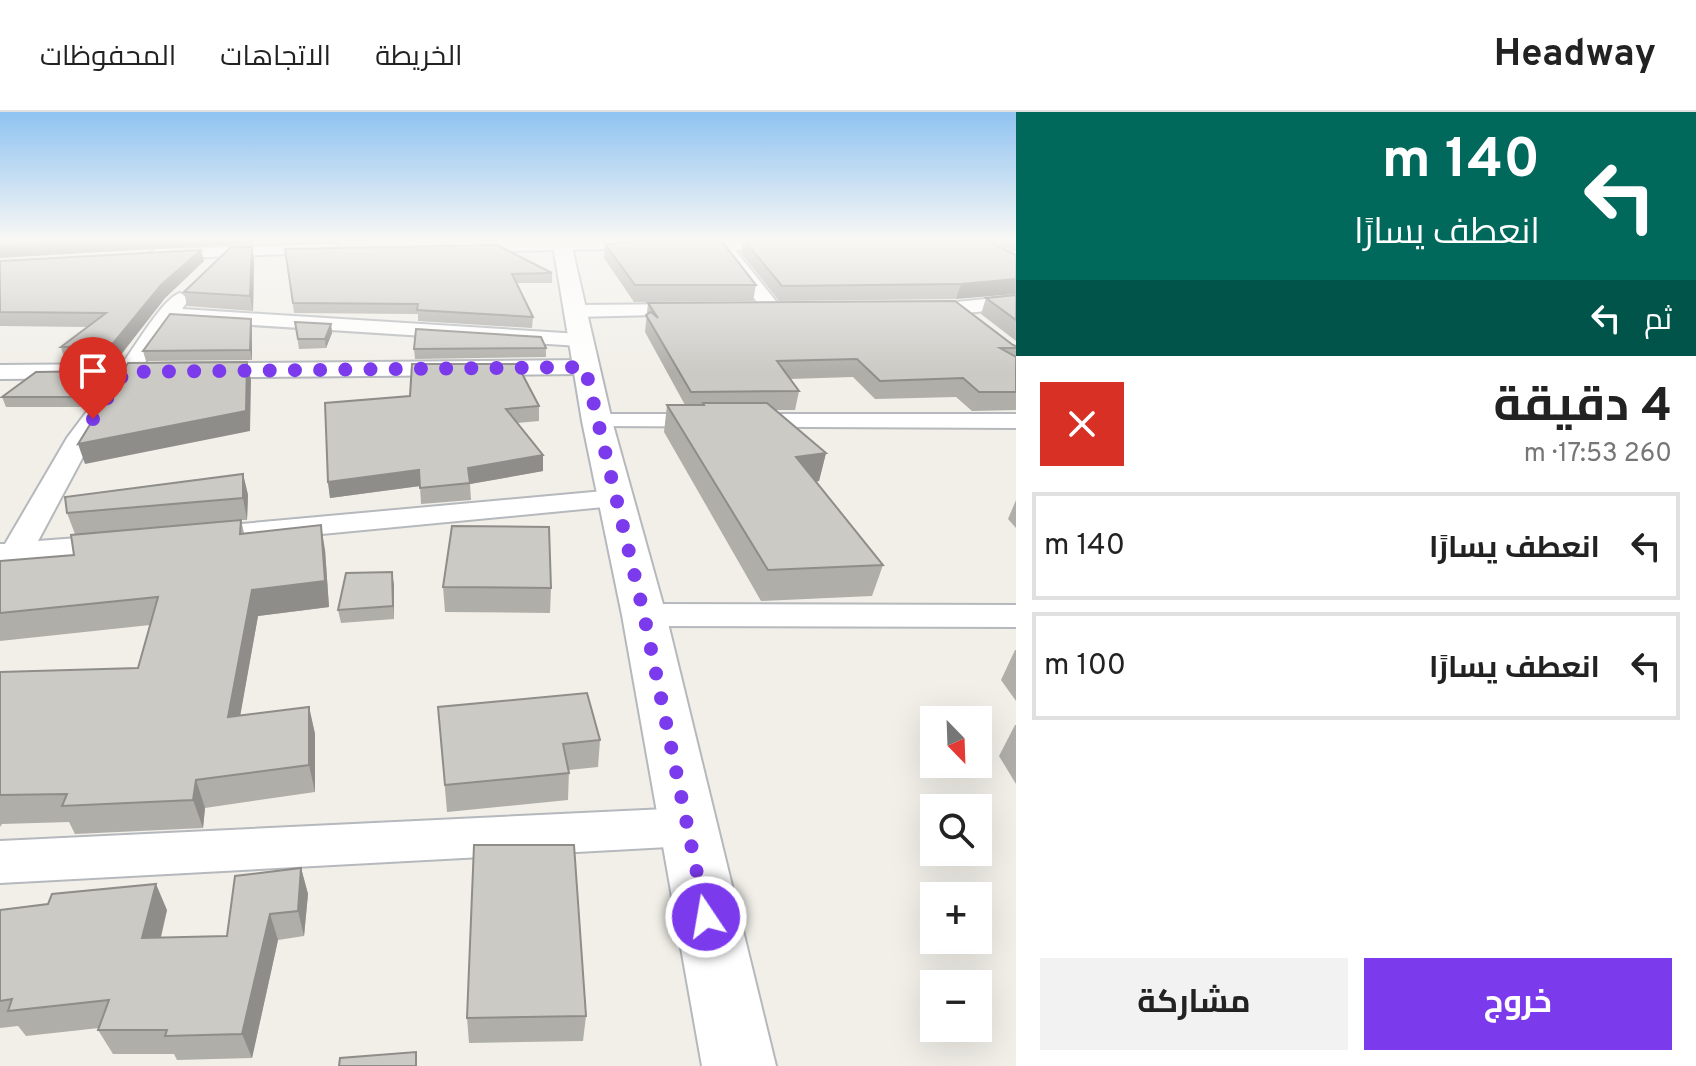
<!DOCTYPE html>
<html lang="ar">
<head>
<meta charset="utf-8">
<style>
	:root { --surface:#fff; --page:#f2f2f2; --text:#222; --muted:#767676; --line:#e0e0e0; --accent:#7c3aed }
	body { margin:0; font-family:Overpass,Cairo,sans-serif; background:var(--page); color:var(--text); direction:rtl; height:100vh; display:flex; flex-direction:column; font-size:30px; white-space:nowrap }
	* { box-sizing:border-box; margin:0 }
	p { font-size:26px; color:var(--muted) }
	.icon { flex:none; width:44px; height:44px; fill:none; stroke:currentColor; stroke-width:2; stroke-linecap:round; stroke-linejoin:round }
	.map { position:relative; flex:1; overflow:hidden; direction:ltr }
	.side { display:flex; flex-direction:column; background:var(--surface); width:680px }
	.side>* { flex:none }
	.banner { background:#00695c; color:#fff; overflow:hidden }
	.needle { width:52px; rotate:157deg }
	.controls { position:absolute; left:920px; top:594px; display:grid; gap:16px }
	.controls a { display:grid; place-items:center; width:72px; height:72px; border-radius:0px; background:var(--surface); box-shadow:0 8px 32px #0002; font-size:40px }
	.pin { position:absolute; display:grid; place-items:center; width:68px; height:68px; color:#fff; margin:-82px -34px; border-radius:50% 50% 50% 0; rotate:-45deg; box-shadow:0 0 8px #0007 }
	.pin .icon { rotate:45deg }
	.me { position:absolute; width:88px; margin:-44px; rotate:348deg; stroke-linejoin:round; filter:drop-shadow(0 0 6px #0008) }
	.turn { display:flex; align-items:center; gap:28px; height:168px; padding:0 24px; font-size:36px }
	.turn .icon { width:104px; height:104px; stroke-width:2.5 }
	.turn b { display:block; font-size:56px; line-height:68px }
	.then { display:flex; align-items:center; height:76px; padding:0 24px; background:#0003; gap:16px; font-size:30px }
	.round { display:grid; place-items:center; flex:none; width:84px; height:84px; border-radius:0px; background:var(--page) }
	.summary { display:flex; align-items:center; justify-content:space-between; height:136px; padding:0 24px }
	h1 { font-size:48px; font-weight:700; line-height:60px }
	.action { display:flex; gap:16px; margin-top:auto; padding:16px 24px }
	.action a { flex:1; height:92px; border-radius:0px; background:var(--accent); color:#fff; font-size:32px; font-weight:700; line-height:92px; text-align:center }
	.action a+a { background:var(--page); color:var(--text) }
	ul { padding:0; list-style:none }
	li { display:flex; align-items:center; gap:24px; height:108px; margin:0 16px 12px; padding:0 8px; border:4px solid var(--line); border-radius:0px }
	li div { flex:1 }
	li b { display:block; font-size:30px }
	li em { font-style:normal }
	header { display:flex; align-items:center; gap:48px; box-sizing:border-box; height:112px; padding:0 40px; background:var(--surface); border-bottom:2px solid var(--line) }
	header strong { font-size:38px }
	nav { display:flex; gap:44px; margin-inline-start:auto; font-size:28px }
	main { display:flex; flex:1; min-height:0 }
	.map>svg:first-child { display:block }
</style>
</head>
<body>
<header>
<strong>Headway</strong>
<nav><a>الخريطة</a><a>الاتجاهات</a><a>المحفوظات</a></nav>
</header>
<main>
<section class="side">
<div class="banner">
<div class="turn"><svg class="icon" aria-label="left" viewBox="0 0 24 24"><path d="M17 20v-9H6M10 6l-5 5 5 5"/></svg><div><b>140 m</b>انعطف يسارًا</div></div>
<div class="then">ثم<svg class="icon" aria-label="left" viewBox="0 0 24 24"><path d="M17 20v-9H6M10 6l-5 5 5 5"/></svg></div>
</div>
<div class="summary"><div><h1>4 دقيقة</h1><p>260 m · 17:53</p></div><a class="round" style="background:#d93025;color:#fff"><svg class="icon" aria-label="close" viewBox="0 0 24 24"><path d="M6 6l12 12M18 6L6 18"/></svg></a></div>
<ul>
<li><svg class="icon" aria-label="left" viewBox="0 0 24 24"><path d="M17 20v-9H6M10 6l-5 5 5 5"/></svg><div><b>انعطف يسارًا</b></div><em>140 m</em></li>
<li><svg class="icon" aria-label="left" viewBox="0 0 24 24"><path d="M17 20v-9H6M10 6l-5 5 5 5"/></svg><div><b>انعطف يسارًا</b></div><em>100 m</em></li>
</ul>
<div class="action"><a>خروج</a><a>مشاركة</a></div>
</section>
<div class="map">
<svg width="1016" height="954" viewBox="0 0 1016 954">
	<rect width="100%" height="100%" fill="#f1efe8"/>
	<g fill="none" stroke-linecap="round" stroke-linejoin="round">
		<defs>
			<g id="minor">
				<polygon points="965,127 984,127 1016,145 1016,157"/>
				<polygon points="651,128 659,133 656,136 452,140 444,135 452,130"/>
				<polygon points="723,128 795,131 795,137 789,139 735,138 779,193 781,197 779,201 765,201 715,133"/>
				<polygon points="331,132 337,134 337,140 156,147 148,142 156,137"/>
				<path d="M 180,181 L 189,187 L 182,197 L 580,222 L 590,228 L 580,234 L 174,208 L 144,252 L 585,248 L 596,255 L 585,262 L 135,266 L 93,326 L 38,429 L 117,423 L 128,425 L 133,432 L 128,439 L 0,452 L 0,432 L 5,432 L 67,326 L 112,266 L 0,267 L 0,253 L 122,252 C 135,235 163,186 180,181 Z"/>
				<polygon points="1016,184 1016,196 956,202 947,196 956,190"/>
				<polygon points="694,192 701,194 704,198 701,202 574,205 564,199 574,193"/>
				<polygon points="597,302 1016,302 1016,316 588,314 585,309 588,304"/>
				<polygon points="615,378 625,381 630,387 625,393 197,434 186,432 181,425 186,418 197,416"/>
				<polygon points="644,492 1016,493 1016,515 644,514 631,511 626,503 631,495"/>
				<polygon points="687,696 704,701 710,715 704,729 687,734 0,771 0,729"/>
			</g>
			<polygon id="tertiary" points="552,127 570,127 612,309 666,503 776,954 702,954 622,503 582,309"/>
		</defs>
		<use href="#minor" stroke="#b5b8bc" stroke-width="4"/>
		<use href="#tertiary" stroke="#b5b8bc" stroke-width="4"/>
		<use href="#minor" fill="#fff" fill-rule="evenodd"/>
		<use href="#tertiary" fill="#fff" fill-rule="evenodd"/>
	</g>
	<g fill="#afaea9">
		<polygon points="284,127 469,127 285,130"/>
		<polygon points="624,127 962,127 720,127 756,173 753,189 634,190 604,146 605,132 638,130 638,127"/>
		<polygon points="743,127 988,129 956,187 779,189 741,141"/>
		<polygon points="989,127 1016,127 1016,139 1012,139"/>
		<polygon points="285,137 552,161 552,171 517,171 533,205 532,216 418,209 418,202 294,201"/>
		<polygon points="254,147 253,199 187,194 184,180"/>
		<polygon points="0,149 204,149 165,186 116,249 65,249 61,235 88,215 0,214"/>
		<polygon points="1016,183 1016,229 981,202 986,186"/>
		<polygon points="648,191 1016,234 1016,298 972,299 956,285 875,287 853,265 790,267 799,279 795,298 776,298 826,341 819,369 816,370 883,453 872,484 761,489 664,320 667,293 685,293 645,220"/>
		<polygon points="251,207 252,216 252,248 146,249 143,239"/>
		<polygon points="295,210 331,212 332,221 326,236 299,237"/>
		<polygon points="546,236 546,245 415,247 414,237"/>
		<polygon points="103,269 86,295 6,295 2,285"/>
		<polygon points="325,291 539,294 539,309 517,311 543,359 470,372 471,388 421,392 420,374 330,386 328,370"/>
		<polygon points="243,362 248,383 247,408 241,408 244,421 325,438 329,495 258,504 240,603 309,595 315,622 315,680 205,696 203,716 75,722 69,710 2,712 0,715 0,560 138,556 150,513 0,529 0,449 74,443 75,422 67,401"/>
		<polygon points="1016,388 1016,416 1008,407"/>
		<polygon points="392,460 394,507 341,511 338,498"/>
		<polygon points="443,475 551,476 550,501 445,500"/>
		<polygon points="1015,538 1016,538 1016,589 1001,568"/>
		<polygon points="438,595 600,628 598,655 569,658 568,688 447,700"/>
		<polygon points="1015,613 1016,613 1016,672 999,644"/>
		<polygon points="301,756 308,782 304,824 278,828 252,946 177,948 174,942 113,942 98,918 99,916 26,924 18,914 0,916 0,798 167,798 161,826 227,824"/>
		<polygon points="586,904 583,929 469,931 467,906"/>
	</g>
	<g fill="#8f8d8a">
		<polygon points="121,127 255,127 255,131 0,146 0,134"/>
		<polygon points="252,135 254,147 253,199 250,184"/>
		<polygon points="201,138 204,149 165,186 116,249 111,234 161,173"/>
		<polygon points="1016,167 1016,182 956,187 961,172"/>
		<polygon points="251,207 252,216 252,248 250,238"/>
		<polygon points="331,212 332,221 326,236 325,227"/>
		<polygon points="247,250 251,268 250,319 85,352 78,332"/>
		<polygon points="99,259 103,269 86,295 83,285"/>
		<polygon points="826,341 819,369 789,373 796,345"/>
		<polygon points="543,343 543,359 470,372 468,356"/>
		<polygon points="419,358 420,374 330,386 328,370"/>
		<polygon points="243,362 248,383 247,408 243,386"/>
		<polygon points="321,413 325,438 329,495 258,504 235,633 228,605 252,478"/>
		<polygon points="392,460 394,473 394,507 393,494"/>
		<polygon points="309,595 315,622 315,680 309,653"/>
		<polygon points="196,668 205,696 203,716 193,688"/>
		<polygon points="301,756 308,782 304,824 298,799"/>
		<polygon points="156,772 167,798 154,852 142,826"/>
		<polygon points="270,802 278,828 252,946 242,922"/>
	</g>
	<g fill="#cccac5" stroke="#8f8d8a" stroke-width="2">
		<polygon points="0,127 121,127 0,134"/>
		<polygon points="639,127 720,127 756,173 635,173 605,132 641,129"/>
		<polygon points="743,127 988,129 1016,143 1016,167 961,172 782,174"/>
		<polygon points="497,133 552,161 512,162 533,205 417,198 418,192 293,191 285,137"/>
		<polygon points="231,135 252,135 250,184 184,180"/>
		<polygon points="201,138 161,173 111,234 61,235 106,201 0,200 0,149"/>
		<polygon points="1016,183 1016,208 986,186"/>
		<polygon points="955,189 1013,233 1016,234 1016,236 1000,236 1016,245 1016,280 979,280 963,266 880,269 857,247 777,249 799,279 691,280 646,203 651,200 658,206 648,191"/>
		<polygon points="170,202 251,207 250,238 143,239"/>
		<polygon points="295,210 331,212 325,227 298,227"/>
		<polygon points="416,217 541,225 546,236 414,237"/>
		<polygon points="247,250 246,299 78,332 128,251"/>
		<polygon points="412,252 517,252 539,294 506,297 543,343 468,356 470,371 420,376 419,358 328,370 325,291 410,284"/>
		<polygon points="99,259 83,285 2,285 36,260"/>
		<polygon points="703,291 767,291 826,341 796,345 883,453 768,458 667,293 704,293"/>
		<polygon points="243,362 243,386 67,401 65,385"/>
		<polygon points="241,408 240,422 321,413 325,469 252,478 228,605 309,595 309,653 196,668 193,688 62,694 67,682 0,683 0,560 138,556 158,485 0,501 0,449 74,443 71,423"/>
		<polygon points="452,414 549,415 551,476 443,475"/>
		<polygon points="392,460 393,494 338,498 346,461"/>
		<polygon points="587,581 600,628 563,632 569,661 445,673 438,595"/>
		<polygon points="474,733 574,733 586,904 467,906"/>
		<polygon points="301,756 298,799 270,802 242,922 165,924 167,918 98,918 109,888 8,899 12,887 0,889 0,798 48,792 52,782 156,772 142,826 227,824 235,764"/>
		<polygon points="416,940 416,954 339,954 340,946"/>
	</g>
	<linearGradient id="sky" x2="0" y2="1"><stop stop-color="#8fc3f1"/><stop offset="0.49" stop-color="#f9f8f5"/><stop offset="1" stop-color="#f9f8f5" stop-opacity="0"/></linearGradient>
	<rect width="1016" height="260" fill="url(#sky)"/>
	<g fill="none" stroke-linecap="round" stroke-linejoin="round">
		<polyline stroke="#7c3aed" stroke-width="14" stroke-dasharray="0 25.2" points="93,307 125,260 585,255 644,503 706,805"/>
	</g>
</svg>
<div class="controls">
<a><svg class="needle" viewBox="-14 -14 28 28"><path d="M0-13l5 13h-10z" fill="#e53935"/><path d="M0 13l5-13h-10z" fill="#767676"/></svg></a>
<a><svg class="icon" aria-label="search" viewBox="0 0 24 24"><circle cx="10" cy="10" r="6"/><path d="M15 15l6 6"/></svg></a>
<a>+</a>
<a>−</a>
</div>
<div class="pin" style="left:93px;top:307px;background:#d93025"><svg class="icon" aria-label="arrive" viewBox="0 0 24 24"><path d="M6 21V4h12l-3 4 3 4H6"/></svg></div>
<svg class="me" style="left:706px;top:805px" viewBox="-20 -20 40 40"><circle r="17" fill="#7c3aed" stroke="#fff" stroke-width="3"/><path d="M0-11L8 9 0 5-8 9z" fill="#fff"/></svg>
</div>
</main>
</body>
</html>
